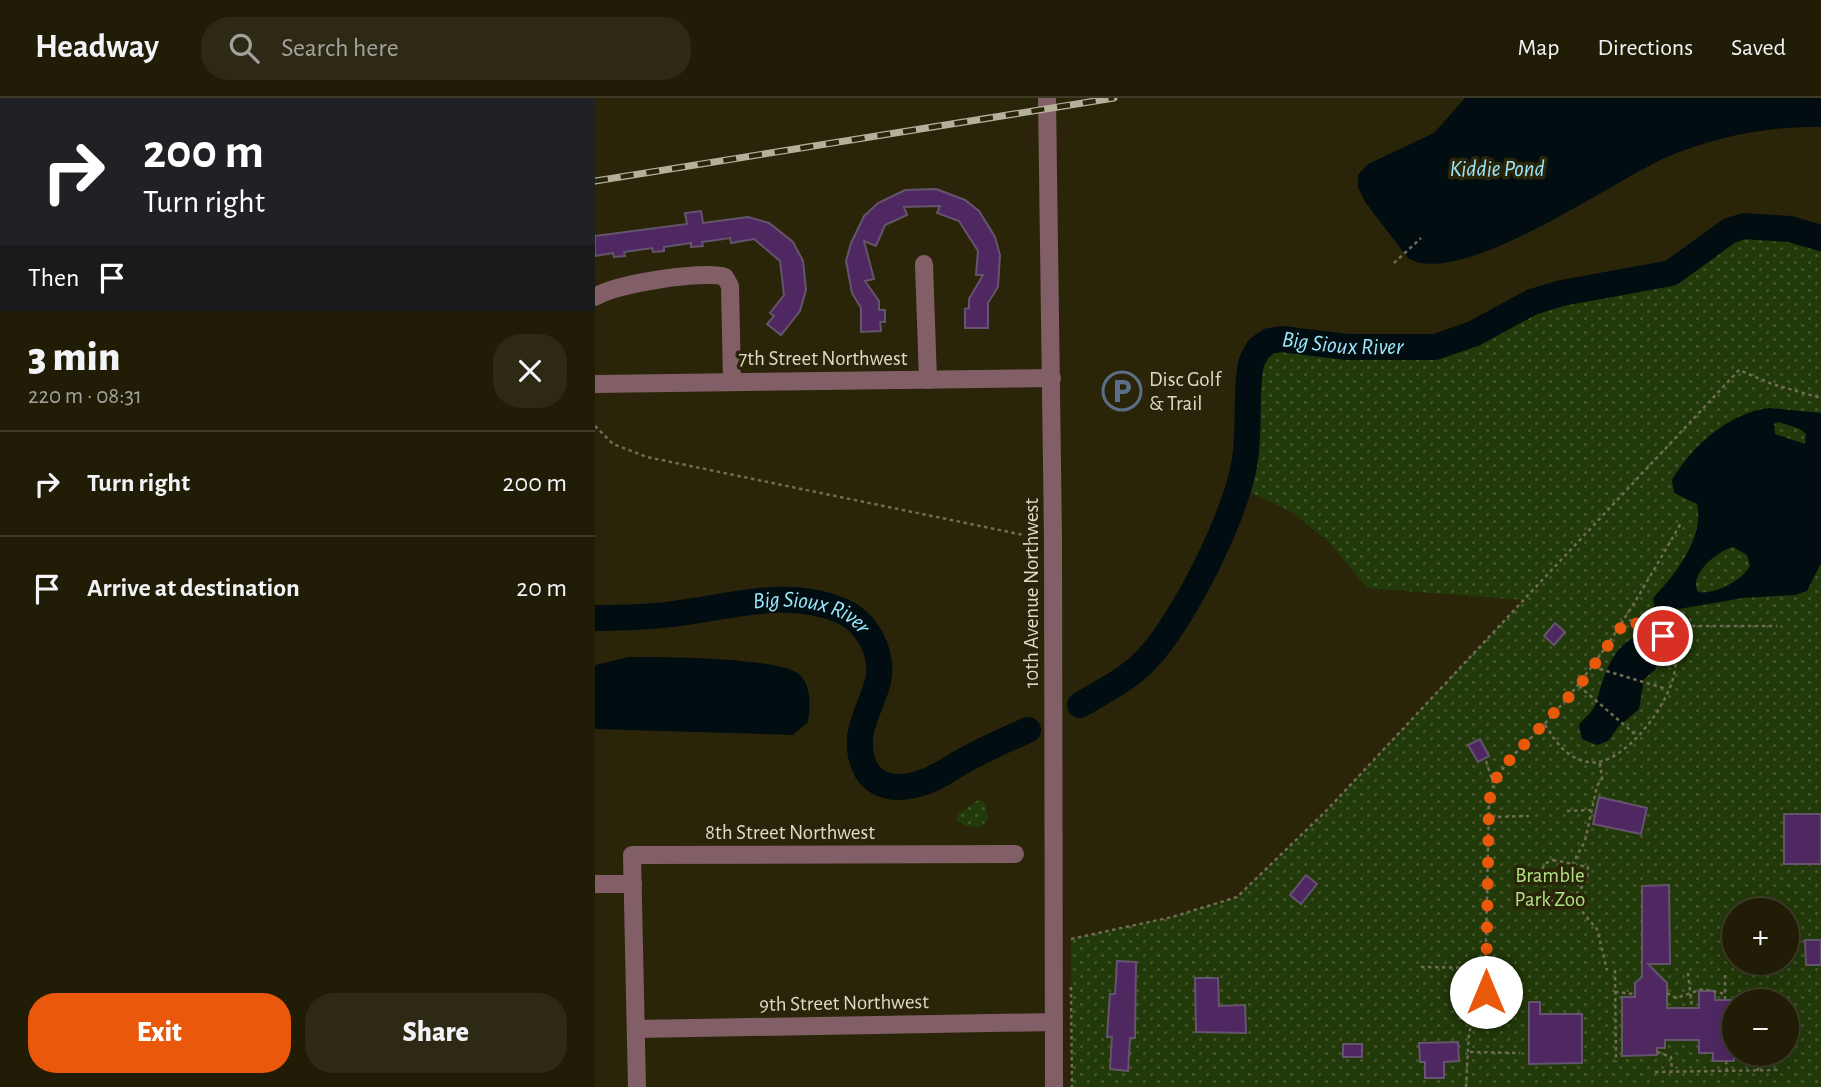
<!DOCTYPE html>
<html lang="en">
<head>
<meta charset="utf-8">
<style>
	:root { --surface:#201c06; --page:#2d2914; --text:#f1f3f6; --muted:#a2a19b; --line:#3d3a28; --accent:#ea580c }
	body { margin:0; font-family:"Alegreya Sans",sans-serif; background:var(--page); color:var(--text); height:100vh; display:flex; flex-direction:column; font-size:26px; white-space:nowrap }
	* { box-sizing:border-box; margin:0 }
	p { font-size:23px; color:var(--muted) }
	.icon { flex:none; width:38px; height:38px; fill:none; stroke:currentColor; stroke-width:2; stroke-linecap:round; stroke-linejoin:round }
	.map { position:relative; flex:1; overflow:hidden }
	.side { display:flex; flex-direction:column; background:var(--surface); width:595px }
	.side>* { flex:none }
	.guide { background:#202124; color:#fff; overflow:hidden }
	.fabs { position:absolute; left:1127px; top:800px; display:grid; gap:14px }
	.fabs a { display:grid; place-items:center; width:77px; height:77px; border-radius:50%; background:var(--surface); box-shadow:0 7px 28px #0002,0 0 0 2px var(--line); font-size:35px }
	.pin { position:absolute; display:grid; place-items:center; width:60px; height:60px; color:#fff; margin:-30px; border:4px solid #fff; border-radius:50%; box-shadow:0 2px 7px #0007 }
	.me { position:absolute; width:77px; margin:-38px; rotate:0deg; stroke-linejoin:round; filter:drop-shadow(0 0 5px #0008) }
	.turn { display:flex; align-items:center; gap:24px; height:147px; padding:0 28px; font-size:32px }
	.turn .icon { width:91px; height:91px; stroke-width:2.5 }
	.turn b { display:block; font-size:49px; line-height:60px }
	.then { display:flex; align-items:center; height:66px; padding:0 28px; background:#0003; gap:14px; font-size:26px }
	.round { display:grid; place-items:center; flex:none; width:74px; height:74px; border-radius:28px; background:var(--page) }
	.overview { display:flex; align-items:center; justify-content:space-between; height:119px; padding:0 28px }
	h1 { font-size:42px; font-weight:800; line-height:52px }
	.action { display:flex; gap:14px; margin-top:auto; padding:14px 28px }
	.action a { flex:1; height:80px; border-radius:28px; background:var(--accent); color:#fff; font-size:28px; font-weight:800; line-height:80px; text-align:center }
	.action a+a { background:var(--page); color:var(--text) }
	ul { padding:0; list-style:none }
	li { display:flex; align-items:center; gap:21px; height:105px; padding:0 28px; border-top:2px solid var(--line) }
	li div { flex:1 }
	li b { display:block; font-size:26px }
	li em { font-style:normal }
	header { display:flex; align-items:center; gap:42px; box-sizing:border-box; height:98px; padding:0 35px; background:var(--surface); border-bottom:2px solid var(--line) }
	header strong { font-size:33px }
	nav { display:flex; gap:38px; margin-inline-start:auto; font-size:24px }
	.search { width:490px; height:63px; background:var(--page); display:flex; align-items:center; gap:18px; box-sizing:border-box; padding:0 24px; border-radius:28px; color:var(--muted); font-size:26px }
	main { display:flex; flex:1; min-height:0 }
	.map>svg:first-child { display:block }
</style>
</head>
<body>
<header>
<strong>Headway</strong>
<div class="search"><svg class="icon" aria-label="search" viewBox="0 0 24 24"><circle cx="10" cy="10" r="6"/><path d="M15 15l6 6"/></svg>Search here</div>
<nav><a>Map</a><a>Directions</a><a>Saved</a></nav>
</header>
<main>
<section class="side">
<div class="guide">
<div class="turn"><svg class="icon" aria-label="right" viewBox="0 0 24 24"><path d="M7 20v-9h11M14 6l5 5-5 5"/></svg><div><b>200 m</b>Turn right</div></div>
<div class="then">Then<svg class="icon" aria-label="arrive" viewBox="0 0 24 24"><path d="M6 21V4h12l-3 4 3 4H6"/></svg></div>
</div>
<div class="overview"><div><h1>3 min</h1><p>220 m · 08:31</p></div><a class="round"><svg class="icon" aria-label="close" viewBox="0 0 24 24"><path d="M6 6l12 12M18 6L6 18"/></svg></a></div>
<ul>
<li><svg class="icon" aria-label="right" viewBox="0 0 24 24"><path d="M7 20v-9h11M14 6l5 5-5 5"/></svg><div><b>Turn right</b></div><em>200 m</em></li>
<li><svg class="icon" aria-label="arrive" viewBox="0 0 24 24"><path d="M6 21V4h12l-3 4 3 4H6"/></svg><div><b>Arrive at destination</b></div><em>20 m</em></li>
</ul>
<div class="action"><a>Exit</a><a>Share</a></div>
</section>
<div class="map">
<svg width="1226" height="989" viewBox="0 0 1226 989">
	<defs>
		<pattern id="park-dots" width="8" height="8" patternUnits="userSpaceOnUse" patternTransform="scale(1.75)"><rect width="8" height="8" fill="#223909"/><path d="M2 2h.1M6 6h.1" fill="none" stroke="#42552c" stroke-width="1.8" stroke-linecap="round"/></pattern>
	</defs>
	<rect width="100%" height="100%" fill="#2a2508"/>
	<g fill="url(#park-dots)" fill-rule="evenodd">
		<path d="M 1168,127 L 1226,140 L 1226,989 L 477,989 L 476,841 L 577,819 L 642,799 L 731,713 L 928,502 L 772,490 L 733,443 L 695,413 L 643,389 C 649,368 654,347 654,325 C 655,298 651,276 663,251 C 690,233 720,246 750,249 C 778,252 812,255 840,249 C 885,240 921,206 966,195 C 1001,186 1043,189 1076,175 C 1115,158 1118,130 1168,127 ZM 1139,812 L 1192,812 L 1192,864 L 1139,864 ZM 1139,903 L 1192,903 L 1192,956 L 1139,956 Z"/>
		<polygon points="383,702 388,703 394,720 386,729 371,728 361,722 363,716"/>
	</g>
	<g fill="#020d11" fill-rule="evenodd">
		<path d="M 870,0 L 1226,0 L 1226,29 C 1173,28 1119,39 1070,60 C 1018,83 864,192 813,160 L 770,104 L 763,89 L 763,77 L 773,66 L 839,35 Z"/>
		<path d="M 1175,310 L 1226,315 L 1226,465 L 1212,493 L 1200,497 L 1148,500 L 1072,513 L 1060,511 L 1058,500 C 1080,477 1110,440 1102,406 L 1079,395 L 1077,382 C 1097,348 1135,314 1175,310 ZM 1184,324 L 1205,331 L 1211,336 L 1210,346 L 1180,336 L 1179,326 ZM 1138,449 L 1152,457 L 1155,468 C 1147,483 1119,497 1103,494 C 1093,477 1122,453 1138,449 Z"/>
		<path d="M 1042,538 L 1057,543 L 1065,557 L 1061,571 L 1049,581 L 1044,611 L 1023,629 L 1013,643 L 1002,647 L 987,641 L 984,627 C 989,620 999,613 1001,605 C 1009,580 1015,550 1042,538 Z"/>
		<path d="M 34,559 C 64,559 187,559 205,577 C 217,589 215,609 213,624 L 198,637 L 0,631 L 0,567 Z"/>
	</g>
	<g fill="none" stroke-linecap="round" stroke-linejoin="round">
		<g stroke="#020d11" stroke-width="26">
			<path id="s1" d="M 0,520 C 28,520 57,519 85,515 C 138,508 194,490 247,513 C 272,524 289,555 283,583 C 279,601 267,620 265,639 C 262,699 313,698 353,672 C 378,656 405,644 433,632"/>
			<path id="s2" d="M 485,607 C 508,593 532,582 551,562 C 588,524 643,414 650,361 C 655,329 650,297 656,265 L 663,251 L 674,243 L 687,241 L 752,249 L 840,249 L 878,236 L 937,204 L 967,195 L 1076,175 L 1134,133 L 1149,128 L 1195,131 L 1226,140"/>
		</g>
	</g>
	<g fill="#4f2862" stroke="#64546d" stroke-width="2">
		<polygon points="341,91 370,102 384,113 400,139 405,157 403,189 393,205 393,230 370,230 370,211 374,210 374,201 388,177 381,177 383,153 364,123 342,115 345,108 309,109 312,117 290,127 281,148 269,143 279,181 270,183 284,203 284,212 290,212 290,224 285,224 286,233 266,234 266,210 257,195 251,163 256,145 269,118 283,105 310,92"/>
		<polygon points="106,113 108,125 153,119 174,125 198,144 208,163 211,192 205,213 186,237 172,226 179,218 175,215 189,197 185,163 159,141 136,145 135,140 107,144 108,148 96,149 96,145 69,149 69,153 58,154 57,150 29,154 30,158 19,159 18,155 0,158 0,138 92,126 90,115"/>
		<polygon points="960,525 970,534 959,547 949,538"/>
		<polygon points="885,641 894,658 883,664 873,647"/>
		<polygon points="1004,699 1052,710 1046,736 998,726"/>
		<rect x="1189" y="716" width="37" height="50"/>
		<polygon points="711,777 722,786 706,806 695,797"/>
		<polygon points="1074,787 1075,866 1053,866 1072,885 1072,910 1104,910 1104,893 1120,893 1120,902 1139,902 1139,963 1118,963 1118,955 1104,955 1104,942 1070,942 1070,950 1062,950 1062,957 1027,958 1027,899 1040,899 1040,885 1047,879 1047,788"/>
		<polygon points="1210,842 1226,842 1226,867 1211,867"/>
		<polygon points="522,863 541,864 540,940 535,940 533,973 515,971 517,939 512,939 515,896 520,896"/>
		<polygon points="600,880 623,880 624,908 650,907 651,935 601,934"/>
		<polygon points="934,904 945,904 945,916 987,916 987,965 934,966"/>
		<polygon points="863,944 864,963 849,964 849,980 830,980 830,964 825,964 824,945"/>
		<rect x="748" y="946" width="19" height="13"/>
	</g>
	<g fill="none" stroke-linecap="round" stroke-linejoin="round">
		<g stroke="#716c54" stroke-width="2.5" stroke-dasharray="3.5 3.5" stroke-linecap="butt">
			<polyline points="799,165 826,140"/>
			<polyline points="0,328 18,346 52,359 443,440"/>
			<polyline points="1073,542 1084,533 1096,528 1182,528"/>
			<polyline points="998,569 1072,591"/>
			<polyline points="984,588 1042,638"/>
			<path d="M 950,627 C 961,644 971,660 993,664 C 1031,672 1097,582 1077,548 C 1069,533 1046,527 1032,521"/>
			<polyline points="891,663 898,685"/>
			<polyline points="972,713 996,712"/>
			<polyline points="896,719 934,718"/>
			<path d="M 958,762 L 993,769 L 992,782 L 972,809 C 953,811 944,782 949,766 Z"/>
			<polyline points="977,767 990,743 1002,688 1007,681 1005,665"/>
			<polyline points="978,803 1002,831 1012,872"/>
			<polyline points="476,841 577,819 642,799 731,713 1144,272 1177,286 1226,300"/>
			<polyline points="826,869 889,870"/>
			<polyline points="1020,872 1021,964"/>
			<polyline points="1093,875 1097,910"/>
			<polyline points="1130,877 1130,902"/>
			<polyline points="476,889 477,989"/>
			<polyline points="1020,894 1040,896"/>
			<polyline points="1072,895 1081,900 1108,891 1130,896"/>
			<path d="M 904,909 L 894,900 L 890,886 L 894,705 C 898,674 919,657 940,636 C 1006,567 1039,506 1086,425"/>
			<polyline points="875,954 925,955"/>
			<polyline points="1062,954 1076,959 1077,973"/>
			<polyline points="1162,956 1163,973"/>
			<polyline points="1131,963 1132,973"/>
			<polyline points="1060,974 1183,972"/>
			<polyline points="871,989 874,934 891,894"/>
		</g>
		<g stroke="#825f66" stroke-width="18">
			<polyline points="452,0 458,440 459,989"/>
			<polyline points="329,166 333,282"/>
			<path d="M 0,199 C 20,186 107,172 130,179 L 135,188 L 137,283"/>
			<polyline points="0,286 457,280"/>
			<polyline points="0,786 38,786"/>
			<polyline points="41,931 459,924"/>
			<polyline points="42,989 37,757 420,756"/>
		</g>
		<defs>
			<polyline id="rail" points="0,83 519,0"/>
		</defs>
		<use href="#rail" stroke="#b4b09c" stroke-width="7"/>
		<use href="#rail" stroke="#2a2508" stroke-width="4.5" stroke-dasharray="13" stroke-linecap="butt"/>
	</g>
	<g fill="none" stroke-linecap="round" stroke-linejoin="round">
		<polyline stroke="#ea580c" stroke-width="12" stroke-dasharray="0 21.6" points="891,894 894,705 898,685 910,667 984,588 1032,521 1068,538"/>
	</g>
	<defs>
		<symbol id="parking-ring" viewBox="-11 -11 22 22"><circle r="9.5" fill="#2a2508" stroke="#5c6f8a" stroke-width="1.5"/><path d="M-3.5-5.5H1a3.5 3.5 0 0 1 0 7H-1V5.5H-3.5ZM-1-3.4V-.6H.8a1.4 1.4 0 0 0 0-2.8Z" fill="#5c6f8a"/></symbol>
	</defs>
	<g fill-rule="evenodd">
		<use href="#parking-ring" x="505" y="271" width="44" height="44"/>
	</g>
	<g text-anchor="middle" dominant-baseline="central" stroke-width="7" stroke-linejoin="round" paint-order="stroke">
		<g font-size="21" fill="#dddac9" stroke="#2a2508">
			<text x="228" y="260">7th Street Northwest</text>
			<text transform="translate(436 495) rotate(-90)">10th Avenue Northwest</text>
			<text x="195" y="734">8th Street Northwest</text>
			<text transform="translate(249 905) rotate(-1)">9th Street Northwest</text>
		</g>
		<g font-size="21" fill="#dddac9" stroke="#2a2508" text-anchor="start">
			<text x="554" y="281">Disc Golf<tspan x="554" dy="24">&amp; Trail</tspan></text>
		</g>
		<g font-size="21" fill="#ace082" stroke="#2a2508">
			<text x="955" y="777">Bramble<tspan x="955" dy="24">Park Zoo</tspan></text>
		</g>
		<g font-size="23" font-style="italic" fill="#9be7fd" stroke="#2a2508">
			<text x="902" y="71">Kiddie Pond</text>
			<text stroke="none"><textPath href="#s2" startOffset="506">Big Sioux River</textPath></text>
			<text stroke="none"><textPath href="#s1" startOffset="220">Big Sioux River</textPath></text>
		</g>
	</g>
</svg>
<div class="fabs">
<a>+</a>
<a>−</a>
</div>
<div class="pin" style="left:1068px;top:538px;background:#d93025"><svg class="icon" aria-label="arrive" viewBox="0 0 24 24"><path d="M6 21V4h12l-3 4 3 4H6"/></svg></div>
<svg class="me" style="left:891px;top:894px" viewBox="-20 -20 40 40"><circle r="19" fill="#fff"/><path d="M0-13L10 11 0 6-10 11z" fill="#ea580c"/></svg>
</div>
</main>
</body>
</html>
